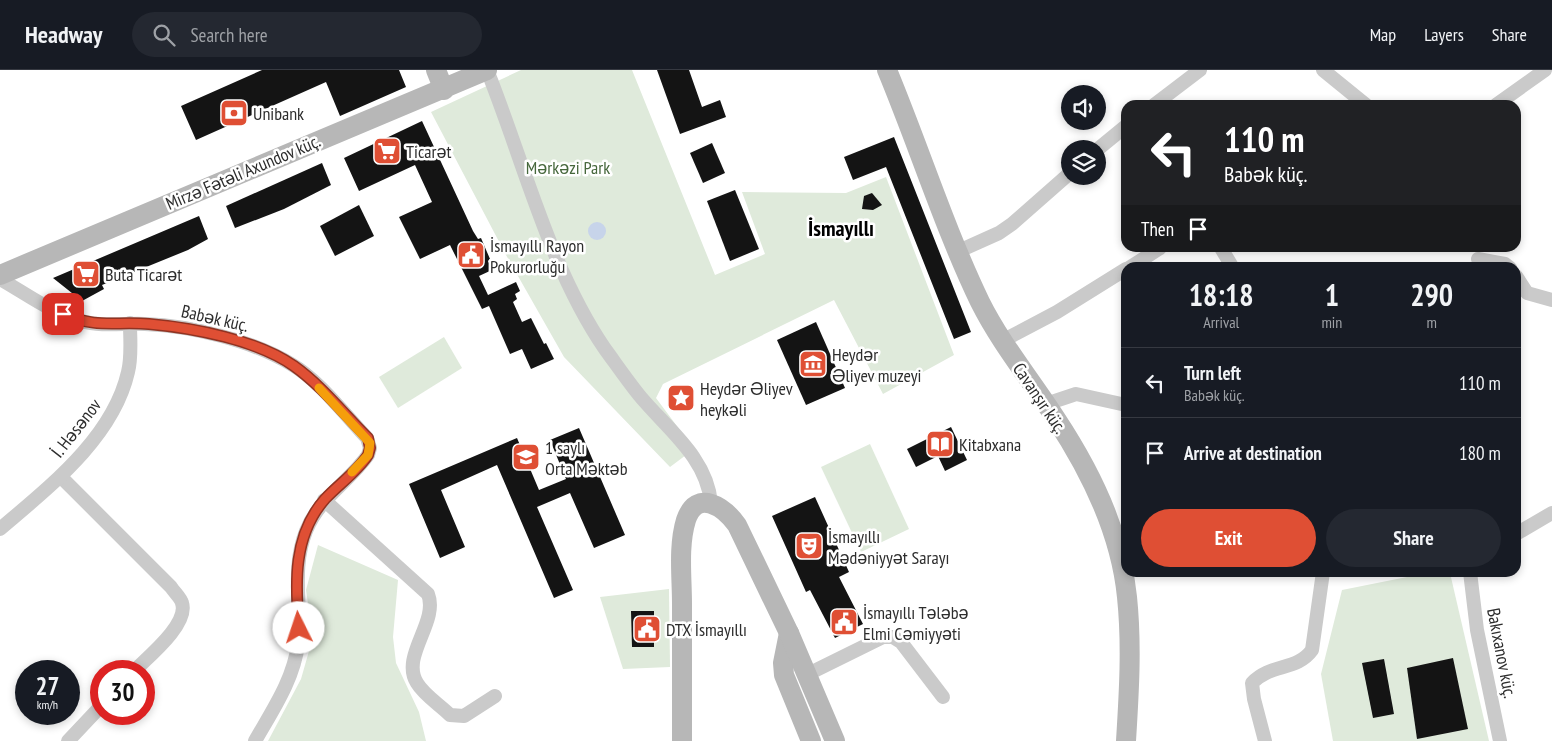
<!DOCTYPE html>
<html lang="en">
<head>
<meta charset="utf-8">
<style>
	:root { --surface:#171b24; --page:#242831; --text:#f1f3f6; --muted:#9ea1a6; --line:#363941; --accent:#df4f34 }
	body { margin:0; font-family:"PT Sans Narrow",sans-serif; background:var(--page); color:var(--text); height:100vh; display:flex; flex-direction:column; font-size:19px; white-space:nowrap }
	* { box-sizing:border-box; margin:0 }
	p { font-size:16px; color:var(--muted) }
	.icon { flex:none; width:28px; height:28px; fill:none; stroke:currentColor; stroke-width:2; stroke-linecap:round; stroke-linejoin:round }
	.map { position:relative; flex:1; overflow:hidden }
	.side { position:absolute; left:1121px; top:192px; width:400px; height:315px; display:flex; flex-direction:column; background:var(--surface); border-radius:15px; box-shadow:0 2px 8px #0003 }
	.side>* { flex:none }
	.banner { position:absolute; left:1121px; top:30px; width:400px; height:152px; border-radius:15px; box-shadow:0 2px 8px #0003; background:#202124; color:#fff; overflow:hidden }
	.buttons { position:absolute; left:1061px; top:15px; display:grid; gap:10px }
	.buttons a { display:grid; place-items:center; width:45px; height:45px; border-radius:50%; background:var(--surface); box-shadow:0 2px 8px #0003; font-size:25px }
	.speed { position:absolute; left:15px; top:590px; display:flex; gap:10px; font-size:25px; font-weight:700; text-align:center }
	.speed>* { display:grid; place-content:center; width:65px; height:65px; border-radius:50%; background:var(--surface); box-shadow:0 2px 8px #0003; line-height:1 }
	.speed small { font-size:12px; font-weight:400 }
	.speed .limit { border:8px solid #d22; background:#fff; color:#111 }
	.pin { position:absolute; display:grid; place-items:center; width:42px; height:42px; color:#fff; margin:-21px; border-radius:10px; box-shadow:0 2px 8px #0006 }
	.me { position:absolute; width:55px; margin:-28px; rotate:356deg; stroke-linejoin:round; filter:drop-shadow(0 0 4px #0008) }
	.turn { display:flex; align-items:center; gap:18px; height:105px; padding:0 20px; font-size:22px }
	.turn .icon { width:65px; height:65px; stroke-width:2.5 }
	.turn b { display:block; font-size:35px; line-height:42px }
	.then { display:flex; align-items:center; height:48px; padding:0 20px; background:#0003; gap:10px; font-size:19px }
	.eta { display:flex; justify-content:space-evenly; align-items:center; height:85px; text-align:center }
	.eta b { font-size:30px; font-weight:800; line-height:35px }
	.button { display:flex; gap:10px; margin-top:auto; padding:10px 20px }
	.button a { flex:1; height:58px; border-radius:30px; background:var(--accent); color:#fff; font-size:20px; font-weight:800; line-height:58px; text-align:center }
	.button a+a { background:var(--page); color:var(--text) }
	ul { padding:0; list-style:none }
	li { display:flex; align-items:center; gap:15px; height:70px; padding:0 20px; border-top:1px solid var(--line) }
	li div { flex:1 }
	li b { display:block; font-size:19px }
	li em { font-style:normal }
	header { display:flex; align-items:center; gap:30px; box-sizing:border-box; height:70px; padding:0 25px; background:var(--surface); border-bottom:1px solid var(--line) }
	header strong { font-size:24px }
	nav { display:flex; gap:28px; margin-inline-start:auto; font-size:18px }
	.search { width:350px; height:45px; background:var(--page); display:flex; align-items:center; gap:12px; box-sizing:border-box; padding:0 18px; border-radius:28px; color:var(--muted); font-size:19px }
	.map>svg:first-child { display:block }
</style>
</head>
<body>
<header>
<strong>Headway</strong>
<div class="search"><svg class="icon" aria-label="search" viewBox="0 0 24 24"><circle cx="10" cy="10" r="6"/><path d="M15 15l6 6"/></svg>Search here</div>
<nav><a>Map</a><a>Layers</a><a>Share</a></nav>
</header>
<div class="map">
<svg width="1552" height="671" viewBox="0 0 1552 671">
	<rect width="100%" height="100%" fill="#fff"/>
	<g fill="#dfeadb">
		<polygon points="521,0 632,0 715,205 765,184 742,122 846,123 886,107 954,285 883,324 834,230 663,314 656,328 694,379 670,397 564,287 506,185 431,42"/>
		<polygon points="444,267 462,298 398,338 379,307"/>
		<polygon points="870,374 909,459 861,482 821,397"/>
		<polygon points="318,475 398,510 393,567 396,593 419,642 426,671 268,671 301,609 313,567 306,520"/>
		<polygon points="1427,503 1450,503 1489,671 1333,671 1321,604 1342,520"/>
		<polygon points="669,519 670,597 623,599 600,527"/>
	</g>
	<circle fill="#c7d4ea" cx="597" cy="161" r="9"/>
	<g fill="#141414">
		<polygon points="262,0 399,0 406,17 340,46 326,12 196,70 181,36"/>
		<polygon points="657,0 689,0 702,37 720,30 726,47 680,64"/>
		<polygon points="422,51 473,161 478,169 481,168 490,189 488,191 492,200 479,206 488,225 516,212 520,221 515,224 517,229 513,232 522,252 531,248 544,274 546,273 554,289 531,299 522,279 510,284 489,236 482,239 450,175 420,189 399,147 432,132 415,95 359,121 344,88"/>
		<polygon points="894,67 971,262 954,269 886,97 853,110 844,87"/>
		<polygon points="712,73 725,103 703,113 690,83"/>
		<polygon points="322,93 331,115 284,139 235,158 226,136"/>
		<polygon points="735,120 759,179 730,191 707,131"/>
		<polygon points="872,123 882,135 873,140 862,139 864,126"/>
		<polygon points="359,135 374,166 335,186 320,156"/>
		<polygon points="199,146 208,169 188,180 102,215 104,219 82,231 53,208"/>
		<polygon points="816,252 845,318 806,335 777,270"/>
		<polygon points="951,357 967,390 945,401 938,386 916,397 907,379"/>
		<polygon points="579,358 625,465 594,478 570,423 537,437 573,520 554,528 497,395 441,420 465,477 440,488 409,414 517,368 539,420 566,409 550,370"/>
		<polygon points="815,427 849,502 839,507 863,554 835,568 810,520 806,522 772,446"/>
		<polygon points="631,541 654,541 654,577 632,577"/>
		<polygon points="1453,588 1468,659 1417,669 1407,598"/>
		<polygon points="1384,589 1394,644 1373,648 1362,593"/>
	</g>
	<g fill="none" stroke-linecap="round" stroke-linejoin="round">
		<g stroke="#cacaca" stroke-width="14">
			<path d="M 487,0 C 524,92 549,197 605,279 C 616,294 627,310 639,325 C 666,358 707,387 711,433"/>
			<polyline points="1323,0 1366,35"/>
			<polyline points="1154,35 1200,0"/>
			<polyline points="1496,35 1545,0"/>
			<polyline points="1098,79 1126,56"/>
			<polyline points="1221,178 1233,198"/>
			<polyline points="959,181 999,163 1012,154 1070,103"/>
			<polyline points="1478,189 1505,194 1510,198"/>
			<polyline points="1129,198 1160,178"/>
			<polyline points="1516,206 1527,223 1552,230"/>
			<path d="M 0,209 C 25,223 53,244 81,251 C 102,257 124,253 145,254 C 192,256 251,270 291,294 C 319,310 345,345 367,368 L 370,378 L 368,385 C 349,412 319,428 306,461 C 291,499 302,535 298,574 C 294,609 272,641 255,671"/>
			<polyline points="1002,271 1057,242 1126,199"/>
			<polyline points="1046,334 1076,324 1126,335"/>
			<path d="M 61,407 L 171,517 C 174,522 181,528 182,533 C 189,554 148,587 134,601"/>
			<path d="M 324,430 L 428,524 C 439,552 400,586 417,613 C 424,625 440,635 450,645 L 464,646 L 495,626"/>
			<path d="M 0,459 C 49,417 113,368 128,302 C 132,287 130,269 130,253"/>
			<polyline points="1516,464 1552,443"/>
			<polyline points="1470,502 1477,560 1500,671"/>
			<polyline points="806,605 883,567 893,567 901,572 943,627"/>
			<polyline points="68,671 101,636"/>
			<path d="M 1265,671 L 1254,629 L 1252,613 C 1271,593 1297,601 1312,580 L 1323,502"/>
		</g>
		<g stroke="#b7b7b7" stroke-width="20">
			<polyline points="436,0 444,20"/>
			<path d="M 887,0 C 919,77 944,157 980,232 C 1001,274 1031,310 1056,349 C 1091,402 1121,465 1127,527 C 1132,575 1129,623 1126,671"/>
			<polyline points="0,205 487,0"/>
			<polyline points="789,563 783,593 784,605 811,671"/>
			<path d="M 682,671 C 682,625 682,580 682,534 C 682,507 678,476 686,450 C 697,418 724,437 737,455 L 789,563 L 835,671"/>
		</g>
	</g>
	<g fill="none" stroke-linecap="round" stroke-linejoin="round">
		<defs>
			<path id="route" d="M 63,244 C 98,259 115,251 149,254 C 194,258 257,270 294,296 C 322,316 344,344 368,368 L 370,378 L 368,385 C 357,402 339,414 325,429 C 293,465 295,513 299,558"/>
		</defs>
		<use href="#route" stroke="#913322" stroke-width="12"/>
		<use href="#route" stroke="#df4f34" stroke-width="9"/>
		<polyline stroke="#f59e0b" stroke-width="9" points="319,318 370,373 368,385 352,402"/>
	</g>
	<defs>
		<symbol id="bank-square" viewBox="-11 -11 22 22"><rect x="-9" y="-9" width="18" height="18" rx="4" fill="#df4f34" stroke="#fff"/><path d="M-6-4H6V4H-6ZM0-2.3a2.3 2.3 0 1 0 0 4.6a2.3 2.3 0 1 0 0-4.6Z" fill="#fff"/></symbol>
		<symbol id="supermarket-square" viewBox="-11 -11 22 22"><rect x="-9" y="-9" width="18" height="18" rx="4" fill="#df4f34" stroke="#fff"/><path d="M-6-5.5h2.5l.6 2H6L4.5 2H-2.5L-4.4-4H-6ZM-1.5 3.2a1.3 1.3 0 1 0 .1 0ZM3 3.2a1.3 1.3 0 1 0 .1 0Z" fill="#fff"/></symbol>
		<symbol id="civic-square" viewBox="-11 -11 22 22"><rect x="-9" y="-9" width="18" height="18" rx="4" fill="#df4f34" stroke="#fff"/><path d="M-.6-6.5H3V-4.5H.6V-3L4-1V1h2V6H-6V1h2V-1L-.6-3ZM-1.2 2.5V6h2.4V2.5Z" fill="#fff"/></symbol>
		<symbol id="museum-square" viewBox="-11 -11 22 22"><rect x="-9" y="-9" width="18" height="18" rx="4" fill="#df4f34" stroke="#fff"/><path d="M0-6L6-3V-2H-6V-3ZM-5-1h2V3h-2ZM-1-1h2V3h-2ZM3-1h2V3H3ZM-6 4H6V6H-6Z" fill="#fff"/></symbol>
		<symbol id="sight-square" viewBox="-11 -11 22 22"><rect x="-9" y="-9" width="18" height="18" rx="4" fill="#df4f34" stroke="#fff"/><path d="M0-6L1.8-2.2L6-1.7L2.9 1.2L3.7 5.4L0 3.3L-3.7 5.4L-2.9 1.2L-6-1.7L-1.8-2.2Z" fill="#fff"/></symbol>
		<symbol id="library-square" viewBox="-11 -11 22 22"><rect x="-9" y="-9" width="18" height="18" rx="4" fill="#df4f34" stroke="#fff"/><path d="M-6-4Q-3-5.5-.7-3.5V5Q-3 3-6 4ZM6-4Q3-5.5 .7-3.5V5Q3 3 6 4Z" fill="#fff"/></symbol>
		<symbol id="school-square" viewBox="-11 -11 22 22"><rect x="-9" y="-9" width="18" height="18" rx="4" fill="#df4f34" stroke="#fff"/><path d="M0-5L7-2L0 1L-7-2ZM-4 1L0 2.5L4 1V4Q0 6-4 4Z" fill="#fff"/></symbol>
		<symbol id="theatre-square" viewBox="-11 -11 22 22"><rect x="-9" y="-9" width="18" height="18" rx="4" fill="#df4f34" stroke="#fff"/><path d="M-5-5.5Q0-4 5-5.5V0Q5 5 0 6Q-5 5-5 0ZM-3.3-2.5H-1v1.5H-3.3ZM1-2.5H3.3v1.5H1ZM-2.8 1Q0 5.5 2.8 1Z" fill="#fff"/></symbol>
	</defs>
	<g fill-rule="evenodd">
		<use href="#bank-square" x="218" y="27" width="32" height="32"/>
		<use href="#supermarket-square" x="371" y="65" width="32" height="32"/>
		<use href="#civic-square" x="455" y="169" width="32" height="32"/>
		<use href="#supermarket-square" x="70" y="188" width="32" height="32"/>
		<use href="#museum-square" x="797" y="278" width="32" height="32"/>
		<use href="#sight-square" x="665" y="312" width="32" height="32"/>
		<use href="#library-square" x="924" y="358" width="32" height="32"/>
		<use href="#school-square" x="510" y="371" width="32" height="32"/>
		<use href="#theatre-square" x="793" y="460" width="32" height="32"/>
		<use href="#civic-square" x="828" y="536" width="32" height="32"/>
		<use href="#civic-square" x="631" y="543" width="32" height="32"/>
	</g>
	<g text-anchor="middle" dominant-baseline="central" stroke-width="5" stroke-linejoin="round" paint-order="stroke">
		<g font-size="18" fill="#2d2d2d" stroke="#fff" text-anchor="start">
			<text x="253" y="43">Unibank</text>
			<text x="406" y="81">Ticarət</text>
			<text x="490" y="175">İsmayıllı Rayon<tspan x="490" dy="21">Pokurorluğu</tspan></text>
			<text x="105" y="204">Buta Ticarət</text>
			<text x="832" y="284">Heydər<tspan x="832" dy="21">Əliyev muzeyi</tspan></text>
			<text x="700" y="318">Heydər Əliyev<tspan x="700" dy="21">heykəli</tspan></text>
			<text x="959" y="374">Kitabxana</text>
			<text x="545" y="377">1 saylı<tspan x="545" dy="21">Orta Məktəb</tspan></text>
			<text x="828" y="466">İsmayıllı<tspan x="828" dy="21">Mədəniyyət Sarayı</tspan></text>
			<text x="863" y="542">İsmayıllı Tələbə<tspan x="863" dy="21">Elmi Cəmiyyəti</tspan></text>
			<text x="666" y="559">DTX İsmayıllı</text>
		</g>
		<g font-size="18" fill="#46673c" stroke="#fff">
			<text x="568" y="97">Mərkəzi Park</text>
		</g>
		<g font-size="18" fill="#2d2d2d" stroke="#fff">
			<text transform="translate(243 102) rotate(-23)">Mirzə Fətəli Axundov küç.</text>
			<text transform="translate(215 248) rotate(13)">Babək küç.</text>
			<text transform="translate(1040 328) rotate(56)">Cavanşır küç.</text>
			<text transform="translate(76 358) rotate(-52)">İ. Həsənov</text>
			<text transform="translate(1502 583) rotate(79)">Bakıxanov küç.</text>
		</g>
		<g font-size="22" font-weight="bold" fill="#000" stroke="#fff">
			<text x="841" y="158">İsmayıllı</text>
		</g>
	</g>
</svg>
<div class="buttons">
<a><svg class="icon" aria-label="sound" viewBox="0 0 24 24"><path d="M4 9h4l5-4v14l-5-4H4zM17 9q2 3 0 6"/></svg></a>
<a><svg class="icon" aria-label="layers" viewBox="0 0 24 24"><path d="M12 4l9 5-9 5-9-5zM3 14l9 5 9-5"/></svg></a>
</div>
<div class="speed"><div>27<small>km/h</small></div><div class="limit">30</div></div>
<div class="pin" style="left:63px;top:244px;background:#d93025"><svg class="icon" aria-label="arrive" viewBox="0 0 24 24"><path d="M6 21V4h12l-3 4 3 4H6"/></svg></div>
<svg class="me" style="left:299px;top:558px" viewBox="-20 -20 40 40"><circle r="19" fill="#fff"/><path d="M0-13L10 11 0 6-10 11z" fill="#df4f34"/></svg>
<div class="banner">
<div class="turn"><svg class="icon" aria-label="left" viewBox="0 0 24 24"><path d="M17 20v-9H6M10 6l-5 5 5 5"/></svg><div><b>110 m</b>Babək küç.</div></div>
<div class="then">Then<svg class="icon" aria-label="arrive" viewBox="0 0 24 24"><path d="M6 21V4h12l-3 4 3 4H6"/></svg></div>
</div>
<section class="side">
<div class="eta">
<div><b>18:18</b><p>Arrival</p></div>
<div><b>1</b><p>min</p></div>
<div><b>290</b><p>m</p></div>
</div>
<ul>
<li><svg class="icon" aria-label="left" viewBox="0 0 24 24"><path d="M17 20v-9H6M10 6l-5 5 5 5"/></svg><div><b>Turn left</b><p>Babək küç.</p></div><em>110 m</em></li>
<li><svg class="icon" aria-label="arrive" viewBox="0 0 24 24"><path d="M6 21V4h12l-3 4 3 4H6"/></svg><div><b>Arrive at destination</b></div><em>180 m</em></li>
</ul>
<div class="button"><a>Exit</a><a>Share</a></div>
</section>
</div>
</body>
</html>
